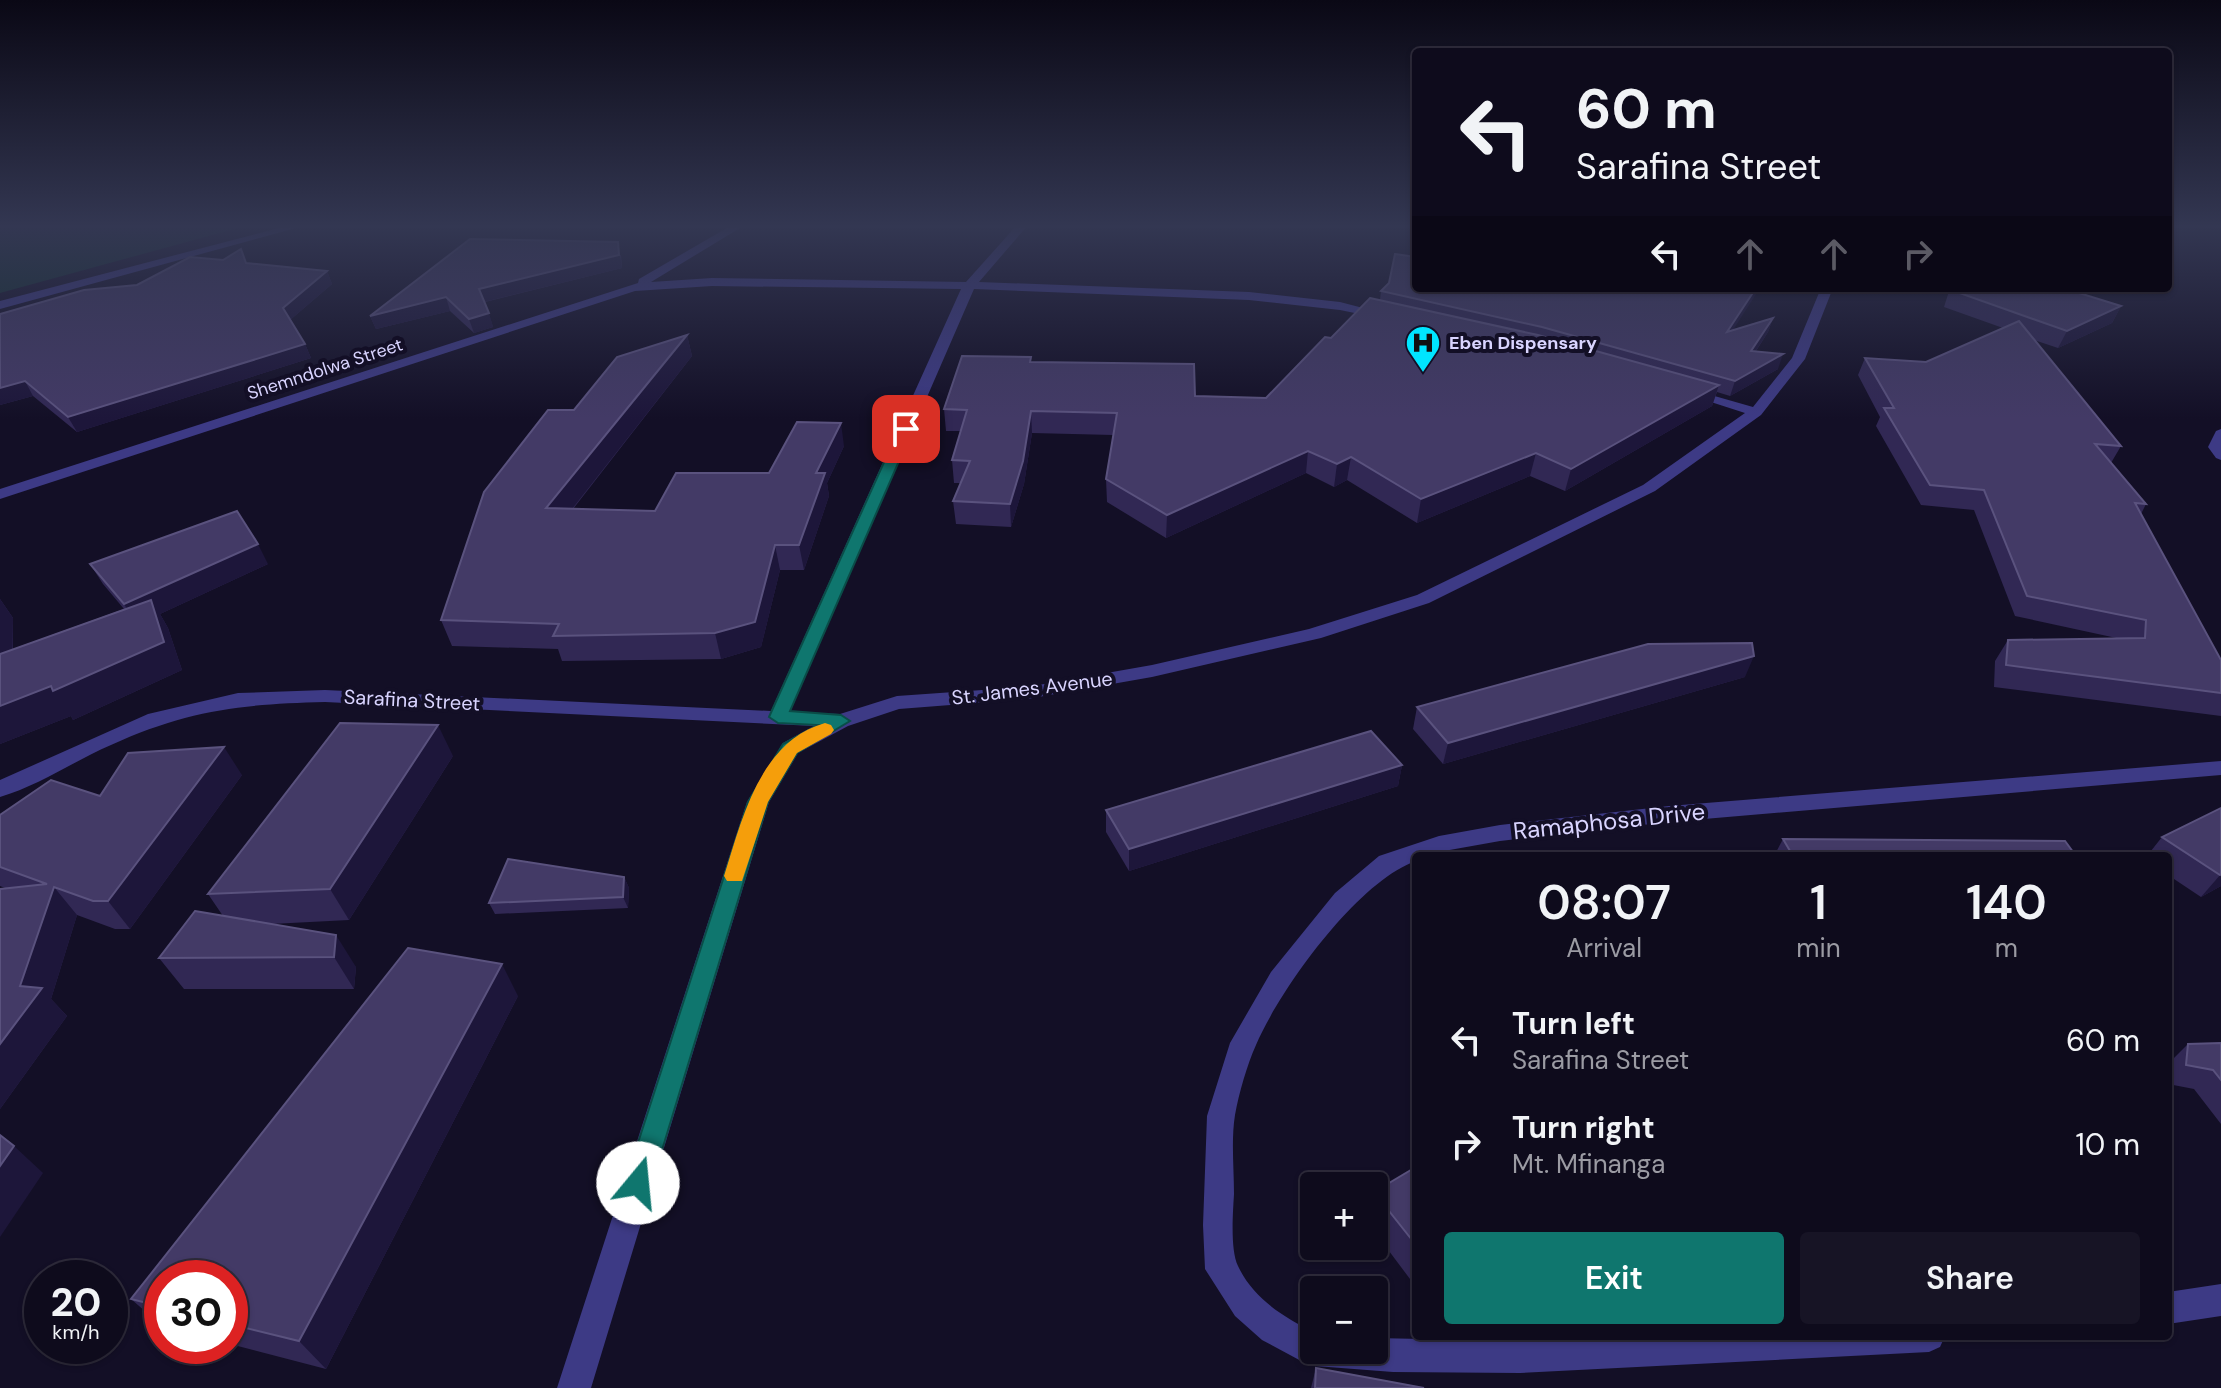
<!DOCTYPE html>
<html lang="en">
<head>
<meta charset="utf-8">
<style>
	:root { --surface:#0e0b1c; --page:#171425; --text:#f1f3f6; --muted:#9b9ba3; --line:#2e2b3b; --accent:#0f766e }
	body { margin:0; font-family:"DM Sans",sans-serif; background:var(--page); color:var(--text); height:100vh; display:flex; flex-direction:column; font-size:30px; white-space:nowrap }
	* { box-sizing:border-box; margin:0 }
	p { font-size:26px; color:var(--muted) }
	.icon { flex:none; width:44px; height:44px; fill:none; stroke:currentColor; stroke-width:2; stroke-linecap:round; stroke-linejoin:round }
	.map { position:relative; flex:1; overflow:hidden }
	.drawer { position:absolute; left:1412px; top:852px; width:760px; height:488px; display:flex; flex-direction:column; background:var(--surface); border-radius:8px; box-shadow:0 2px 6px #0004,0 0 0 2px var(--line) }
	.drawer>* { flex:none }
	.guide { position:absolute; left:1412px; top:48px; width:760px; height:244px; border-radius:8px; box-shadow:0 2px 6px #0004,0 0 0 2px var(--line); background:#0e0b1c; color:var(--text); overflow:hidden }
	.controls { position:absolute; left:1300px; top:1172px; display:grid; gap:16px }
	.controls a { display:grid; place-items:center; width:88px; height:88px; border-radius:8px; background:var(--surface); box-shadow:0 2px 6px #0004,0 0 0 2px var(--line); font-size:40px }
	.speed { position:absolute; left:24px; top:1260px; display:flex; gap:16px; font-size:40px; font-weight:700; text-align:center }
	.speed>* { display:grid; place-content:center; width:104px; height:104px; border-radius:50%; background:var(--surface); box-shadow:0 2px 6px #0004,0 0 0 2px var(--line); line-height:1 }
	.speed small { font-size:20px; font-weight:400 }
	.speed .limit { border:12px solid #d22; background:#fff; color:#111 }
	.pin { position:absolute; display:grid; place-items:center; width:68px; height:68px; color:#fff; margin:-34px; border-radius:16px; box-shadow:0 4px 12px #0006 }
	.me { position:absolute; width:88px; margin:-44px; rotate:17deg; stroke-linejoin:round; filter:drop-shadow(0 0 6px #0008) }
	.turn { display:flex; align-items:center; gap:28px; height:168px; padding:0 32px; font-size:36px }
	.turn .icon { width:104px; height:104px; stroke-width:2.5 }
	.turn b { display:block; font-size:56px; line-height:68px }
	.lanes { display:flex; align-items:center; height:76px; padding:0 32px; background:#0003; justify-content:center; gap:40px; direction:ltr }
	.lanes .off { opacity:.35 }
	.eta { display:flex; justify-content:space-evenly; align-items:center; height:136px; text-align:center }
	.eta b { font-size:48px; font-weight:600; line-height:56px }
	.action { display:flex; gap:16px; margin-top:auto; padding:16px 32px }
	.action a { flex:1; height:92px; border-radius:8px; background:var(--accent); color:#fff; font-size:32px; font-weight:600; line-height:92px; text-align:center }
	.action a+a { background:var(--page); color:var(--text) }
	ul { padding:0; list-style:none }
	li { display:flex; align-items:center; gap:24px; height:104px; padding:0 32px }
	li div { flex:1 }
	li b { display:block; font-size:30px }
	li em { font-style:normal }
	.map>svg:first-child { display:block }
</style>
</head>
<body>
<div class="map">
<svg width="2221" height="1388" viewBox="0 0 2221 1388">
	<rect width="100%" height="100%" fill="#130f26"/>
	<polygon fill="#12302f" points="0,225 249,225 0,293"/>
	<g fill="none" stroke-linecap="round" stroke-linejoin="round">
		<g fill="#3d3a85" fill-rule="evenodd">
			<polygon points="290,225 307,225 0,309 0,301"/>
			<path d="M 732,225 L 745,225 L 651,282 L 712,278 L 966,282 L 1017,225 L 1028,225 L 979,282 L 1249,292 L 1340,302 L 1390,315 L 1384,319 L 1340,310 L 1249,300 L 974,289 L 790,712 L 840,714 L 897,696 L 1027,687 L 1152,665 L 1309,629 L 1417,595 L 1643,485 L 1745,413 L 1683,393 L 1690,389 L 1753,407 L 1792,358 L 1821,288 L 1833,288 L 1805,359 L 1761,415 L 1655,491 L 1429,603 L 1321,638 L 1152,677 L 1027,699 L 899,709 L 848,726 L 798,753 L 769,802 L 591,1388 L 557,1388 L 747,802 L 783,743 L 814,726 L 325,702 C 243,704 187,710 111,745 C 74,761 38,786 0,797 L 0,780 L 148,714 L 238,693 L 325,690 L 771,711 L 961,289 L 712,286 L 635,291 L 0,499 L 0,489 L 638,283 L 639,279 Z"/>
			<polygon points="2221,429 2221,460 2216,458 2208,447 2216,431"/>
			<path d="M 2221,761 L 2221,775 L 1669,822 L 1500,841 L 1416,856 L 1416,861 C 1358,881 1280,989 1256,1045 C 1247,1065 1239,1093 1235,1115 C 1231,1140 1234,1168 1234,1194 C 1233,1212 1230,1250 1238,1266 C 1253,1298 1283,1317 1314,1332 L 1314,1350 L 1374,1350 L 1374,1338 L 1520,1341 L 1611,1336 L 1945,1336 L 1940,1347 L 1929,1352 L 1520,1373 L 1393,1372 L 1315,1366 L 1303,1362 L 1262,1340 L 1235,1316 L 1205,1269 L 1203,1225 L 1207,1116 L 1230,1043 L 1271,972 L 1335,893 L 1379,856 L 1439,836 L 1500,825 L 1669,806 Z"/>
			<polygon points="2221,1284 2221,1316 2168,1324 2168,1292"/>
		</g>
	</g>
	<g fill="#312854">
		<polygon points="1410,225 1416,225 1416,256"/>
		<polygon points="621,255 622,268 485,302 493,327 474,333 450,311 376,329 370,316"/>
		<polygon points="247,263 327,271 332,284 290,320 305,344 311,358 77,432 33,396 0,405 0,314"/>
		<polygon points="1950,288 2063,288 2121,306 2112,323 2058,348 2034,340 2121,446 2111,463 2146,504 2141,514 2221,660 2221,716 1994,687 1995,661 2008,640 2121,639 2015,616 1974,510 1921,505 1876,426 1880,417 1858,375 1865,358 1926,362 2003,328 1944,307"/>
		<polygon points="1381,291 1733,330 1773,318 1768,332 1756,351 1778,369 1730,396 1717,392 1712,406 1565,491 1530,476 1417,523 1347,480 1334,487 1306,473 1166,538 1107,502 1106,479 1113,435 1032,433 1024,484 1011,527 956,524 953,501 961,483 954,483 952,460 961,431 946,431 944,409 1031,362 1195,396 1266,398 1331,338 1380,300"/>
		<polygon points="687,335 692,356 573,509 655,511 844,446 827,483 829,496 804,570 780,570 761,647 721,659 562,661 558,649 452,646 441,620 574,410"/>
		<polygon points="90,564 268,564 160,614 168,628 182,670 73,720 71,716 0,744 0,599 13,618 13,649 124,609 103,584"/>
		<polygon points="1745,677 1443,764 1413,729 1417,707"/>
		<polygon points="453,756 349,920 271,924 356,967 354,989 184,989 159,958 223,916 208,894"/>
		<polygon points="1402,765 1398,786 1129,871 1106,832 1106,810"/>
		<polygon points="242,775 130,929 115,929 77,915 51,999 67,1016 0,1109 5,888 0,886 0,815 100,796"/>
		<polygon points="2221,808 2221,886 2201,897 2168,875 2168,856 2147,856 2162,837"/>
		<polygon points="1783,839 2076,856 1774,856"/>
		<polygon points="624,877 629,888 628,908 495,914 489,903"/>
		<polygon points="518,996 326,1369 230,1344 230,1278 162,1278 162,1326 131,1299"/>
		<polygon points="2221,1043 2221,1124 2194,1089 2168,1084 2169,1063 2188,1044"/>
		<polygon points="1416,1167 1416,1287 1374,1231 1374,1192"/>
		<polygon points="1316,1368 1424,1388 1311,1388"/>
	</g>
	<g fill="#1d163a">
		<polygon points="618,242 622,268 484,302 479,289"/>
		<polygon points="327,271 332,284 289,321 283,308"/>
		<polygon points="1756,288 1760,288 1722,347 1727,332"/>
		<polygon points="446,297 450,311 376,329 370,316"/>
		<polygon points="2121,306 2112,323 2058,348 2067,331"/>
		<polygon points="489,313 493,327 474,333 469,319"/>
		<polygon points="1773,318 1768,332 1746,366 1751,351"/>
		<polygon points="687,335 692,356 554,532 546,508"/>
		<polygon points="305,344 311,358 77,432 68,417"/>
		<polygon points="1783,354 1778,369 1730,396 1735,381"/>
		<polygon points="25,381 33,396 0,405 0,388"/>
		<polygon points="1719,385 1712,406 1565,491 1571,469"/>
		<polygon points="1031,411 1032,433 1024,484 1011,527 1010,504"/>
		<polygon points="841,423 844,446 827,483 829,496 804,570 799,545 816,473"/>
		<polygon points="1308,451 1306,473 1166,538 1167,515"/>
		<polygon points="1536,453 1530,476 1417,523 1421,499"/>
		<polygon points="1351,457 1347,480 1334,487 1337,464"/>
		<polygon points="258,544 268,564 160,614 168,628 182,670 73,720 71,716 0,744 0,706 51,686 137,625 124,604"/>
		<polygon points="775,545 780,570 761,647 721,659 715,633"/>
		<polygon points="0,599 13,618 12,686 0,669"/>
		<polygon points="1754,656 1745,677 1443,764 1448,743"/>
		<polygon points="438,725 453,756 349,920 330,889"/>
		<polygon points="224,747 242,775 130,929 108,901"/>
		<polygon points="1402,765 1398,786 1129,871 1129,849"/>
		<polygon points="2221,874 2221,886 2201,897"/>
		<polygon points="624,877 629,888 628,908 623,897"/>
		<polygon points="54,887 77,915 51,999 67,1016 0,1109 0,1044"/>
		<polygon points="336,935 356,967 354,989 334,957"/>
		<polygon points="502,964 518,996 326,1369 299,1341"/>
		<polygon points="14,1146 43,1173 0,1237 0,1166"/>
	</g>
	<g fill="#433a66" stroke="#5a527e" stroke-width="2">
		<polygon points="470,239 618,242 619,255 479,289 489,313 469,319 446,297 370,316"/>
		<polygon points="241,249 246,263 327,271 283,308 305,344 68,417 25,381 0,388 0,314 84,290 137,285 190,257 223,260"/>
		<polygon points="1395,254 1416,257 1416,288 1756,288 1727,332 1773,318 1751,351 1783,354 1735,381 1542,327 1381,291 1389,283"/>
		<polygon points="1952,288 2063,288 2121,306 2067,331 1951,290"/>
		<polygon points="1370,298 1538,335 1719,385 1571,469 1536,453 1421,499 1351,457 1337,464 1308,451 1167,515 1106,479 1117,413 1031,411 1023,461 1010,504 953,501 970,461 952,460 967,410 944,409 962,356 1031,357 1030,362 1194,364 1195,396 1266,398 1325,337 1331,338"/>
		<polygon points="2019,321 2121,446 2095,444 2146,504 2135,503 2221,660 2221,693 2006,665 2008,640 2145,638 2146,620 2027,596 1984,490 1930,485 1884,408 1894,408 1865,358 1926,362"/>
		<polygon points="687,335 546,508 655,511 676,473 769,473 797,422 841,423 816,473 825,473 799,545 775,545 755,622 715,633 553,636 559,624 441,620 484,492 548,410 574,410 617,357"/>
		<polygon points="237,511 258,544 124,604 90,564"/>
		<polygon points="151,600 164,642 53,691 51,686 0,706 0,654"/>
		<polygon points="1752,643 1754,656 1448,743 1417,707 1648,644"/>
		<polygon points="340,723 438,725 330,889 208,894"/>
		<polygon points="1371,731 1402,765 1129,849 1106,810"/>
		<polygon points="224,747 108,901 93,901 54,887 20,986 42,988 0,1044 0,889 47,884 0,867 0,815 51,780 100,796 128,753"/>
		<polygon points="2221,808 2221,874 2220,875 2162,837"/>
		<polygon points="1783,839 2065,841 2076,856 1793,856"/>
		<polygon points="508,859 624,877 623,897 489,903"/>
		<polygon points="195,911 336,935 334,957 159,958"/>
		<polygon points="408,948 502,964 299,1341 230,1324 230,1278 162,1278 162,1307 131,1299"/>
		<polygon points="2221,1043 2221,1080 2213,1070 2186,1065 2188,1044"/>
		<polygon points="0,1135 14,1146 0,1166"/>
		<polygon points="1416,1167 1416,1245 1374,1192"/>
		<polygon points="1316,1368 1424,1388 1315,1388"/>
	</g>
	<linearGradient id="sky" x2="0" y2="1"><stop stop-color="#0a0815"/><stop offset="0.54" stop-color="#333752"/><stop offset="1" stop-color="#333752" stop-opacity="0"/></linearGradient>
	<rect width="2221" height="419" fill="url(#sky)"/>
	<polygon fill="#0f766e" stroke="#0a4d48" stroke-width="2" points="906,425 913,429 790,711 841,715 850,721 797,753 768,802 652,1183 648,1192 638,1196 629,1192 625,1183 748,802 783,744 818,725 778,723 769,717 899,429"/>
	<path fill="#f59e0b" d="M 825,723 L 831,725 L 834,730 L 831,734 L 797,753 L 768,802 L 742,881 L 727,881 L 724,876 C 742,819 760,741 825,723 Z"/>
	<defs>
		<symbol id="hospital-pin" viewBox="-11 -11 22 30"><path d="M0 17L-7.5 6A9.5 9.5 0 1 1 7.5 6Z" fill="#00e5ff" stroke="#130f26"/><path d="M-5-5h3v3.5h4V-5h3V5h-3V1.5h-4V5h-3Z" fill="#111"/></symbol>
	</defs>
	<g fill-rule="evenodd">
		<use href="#hospital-pin" x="1403" y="323" width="40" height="54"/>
	</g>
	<g text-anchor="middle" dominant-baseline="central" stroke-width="8" stroke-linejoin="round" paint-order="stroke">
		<g font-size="18" font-weight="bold" fill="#d9d4ff" stroke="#130f26" text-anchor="start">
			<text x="1449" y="343">Eben Dispensary</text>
		</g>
		<g font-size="18" fill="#d9d4ff" stroke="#130f26">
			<text transform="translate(325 369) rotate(-18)">Shemndolwa Street</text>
		</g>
		<g font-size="20" fill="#d9d4ff" stroke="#130f26">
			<text transform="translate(1032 688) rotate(-7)">St. James Avenue</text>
			<text transform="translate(412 700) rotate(3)">Sarafina Street</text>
		</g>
		<g font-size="24" fill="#d9d4ff" stroke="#130f26">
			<text transform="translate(1609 821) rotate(-6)">Ramaphosa Drive</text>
		</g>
	</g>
</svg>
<div class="controls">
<a>+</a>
<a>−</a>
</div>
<div class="speed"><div>20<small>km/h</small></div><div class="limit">30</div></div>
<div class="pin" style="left:906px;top:429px;background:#d93025"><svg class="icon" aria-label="arrive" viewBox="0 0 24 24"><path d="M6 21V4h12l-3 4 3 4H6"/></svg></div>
<svg class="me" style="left:638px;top:1183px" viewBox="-20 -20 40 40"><circle r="19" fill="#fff"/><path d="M0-13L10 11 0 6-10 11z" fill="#0f766e"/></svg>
<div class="guide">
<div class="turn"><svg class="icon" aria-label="left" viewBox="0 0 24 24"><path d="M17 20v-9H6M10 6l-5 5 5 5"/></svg><div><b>60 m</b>Sarafina Street</div></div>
<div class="lanes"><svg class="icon" aria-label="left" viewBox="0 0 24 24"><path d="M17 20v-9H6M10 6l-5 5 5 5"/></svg><svg class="icon off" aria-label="ahead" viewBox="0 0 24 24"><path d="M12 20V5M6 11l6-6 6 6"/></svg><svg class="icon off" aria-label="ahead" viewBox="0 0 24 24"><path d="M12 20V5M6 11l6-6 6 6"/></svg><svg class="icon off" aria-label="right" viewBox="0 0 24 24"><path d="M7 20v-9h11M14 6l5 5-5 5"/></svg></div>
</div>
<section class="drawer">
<div class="eta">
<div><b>08:07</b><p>Arrival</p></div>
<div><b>1</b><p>min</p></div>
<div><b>140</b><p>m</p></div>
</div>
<ul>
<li><svg class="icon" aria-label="left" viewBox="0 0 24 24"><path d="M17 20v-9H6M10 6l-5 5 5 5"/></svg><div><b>Turn left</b><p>Sarafina Street</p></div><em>60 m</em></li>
<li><svg class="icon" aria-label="right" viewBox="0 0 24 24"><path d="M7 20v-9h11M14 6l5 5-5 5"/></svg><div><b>Turn right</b><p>Mt. Mfinanga</p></div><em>10 m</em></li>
</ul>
<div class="action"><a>Exit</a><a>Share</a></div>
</section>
</div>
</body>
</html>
